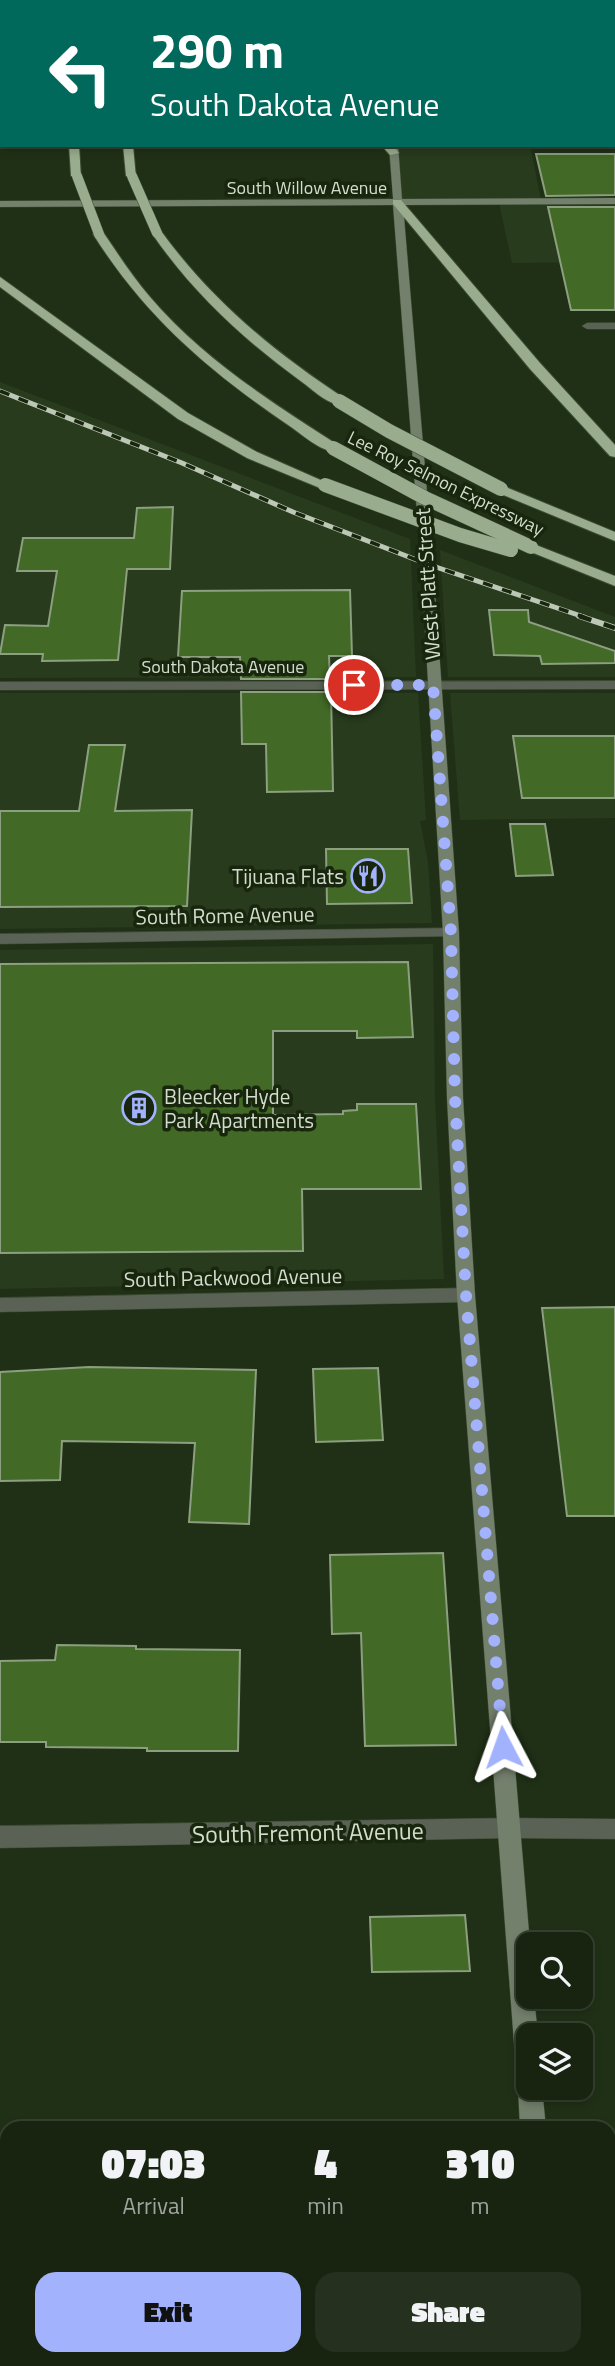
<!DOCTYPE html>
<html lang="en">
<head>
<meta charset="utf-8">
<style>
	:root { --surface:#182410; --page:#25301e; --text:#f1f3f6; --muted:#9fa49f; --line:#364130; --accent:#a3b2fd }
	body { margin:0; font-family:"Titillium Web",sans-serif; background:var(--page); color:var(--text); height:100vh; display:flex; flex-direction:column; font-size:26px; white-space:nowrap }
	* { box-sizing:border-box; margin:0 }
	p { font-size:23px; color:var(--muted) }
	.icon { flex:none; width:38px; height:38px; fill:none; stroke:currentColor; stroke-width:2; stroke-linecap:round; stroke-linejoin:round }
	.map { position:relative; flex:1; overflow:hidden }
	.drawer { position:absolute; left:0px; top:2121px; width:616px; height:245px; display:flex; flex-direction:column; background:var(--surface); border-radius:21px 21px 0 0; box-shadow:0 4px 10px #0003,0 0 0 2px var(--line) }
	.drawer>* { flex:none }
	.hud { position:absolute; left:0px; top:0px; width:616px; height:147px; box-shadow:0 4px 10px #0003,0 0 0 2px var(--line); background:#00695c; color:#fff; overflow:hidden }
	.tools { position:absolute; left:516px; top:1932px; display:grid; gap:14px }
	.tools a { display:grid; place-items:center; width:77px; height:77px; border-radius:14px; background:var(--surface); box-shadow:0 4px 10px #0003,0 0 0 2px var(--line); font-size:35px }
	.pin { position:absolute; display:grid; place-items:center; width:60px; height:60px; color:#fff; margin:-30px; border:4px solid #fff; border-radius:50%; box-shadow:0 2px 7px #0007 }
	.me { position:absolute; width:77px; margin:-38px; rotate:356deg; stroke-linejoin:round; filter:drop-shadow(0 0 5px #0008) }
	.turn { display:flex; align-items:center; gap:24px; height:147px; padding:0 35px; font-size:32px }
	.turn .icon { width:91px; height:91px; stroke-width:2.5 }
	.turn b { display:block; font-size:49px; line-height:60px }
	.eta { display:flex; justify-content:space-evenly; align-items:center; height:119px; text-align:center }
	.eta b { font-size:42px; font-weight:800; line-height:49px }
	.primary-button { display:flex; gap:14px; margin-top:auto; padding:14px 35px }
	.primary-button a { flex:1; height:80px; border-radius:21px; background:var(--accent); color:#111; font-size:28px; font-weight:800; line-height:80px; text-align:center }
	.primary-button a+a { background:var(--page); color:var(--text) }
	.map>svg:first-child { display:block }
</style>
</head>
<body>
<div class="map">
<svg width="615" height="2366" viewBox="0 0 615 2366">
	<rect width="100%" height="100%" fill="#203016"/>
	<g fill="#283b1d">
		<polygon points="398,145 530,145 541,200 402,200"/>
		<polygon points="615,202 615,262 512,263 499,203"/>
		<polygon points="0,382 410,539 416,677 0,678"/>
		<polygon points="440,550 615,617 615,677 448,677"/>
		<polygon points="0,693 418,693 426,820 420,821 428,862 432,923 0,929"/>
		<polygon points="450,693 615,693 615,818 460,820"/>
		<polygon points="433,944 435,1098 444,1279 0,1289 0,950"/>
	</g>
	<g fill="#426925" stroke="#8c9f81" stroke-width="2">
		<polygon points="536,154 615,154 615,195 546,196"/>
		<polygon points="548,207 615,207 615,310 571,310"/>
		<polygon points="173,507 170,569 127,569 118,660 42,661 43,654 0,654 5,625 48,626 57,571 17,571 23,538 134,538 137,508"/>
		<polygon points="350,590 352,656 329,656 330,679 241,679 240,657 178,657 182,591"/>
		<polygon points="489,610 528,610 529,622 615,651 615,663 542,664 540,656 494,655"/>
		<polygon points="241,692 331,692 333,791 267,792 266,744 242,744"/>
		<polygon points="513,736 615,736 615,798 522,798"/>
		<polygon points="89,745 125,745 115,811 192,810 187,906 0,907 0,811 79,811"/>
		<polygon points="510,824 545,824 553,875 516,876"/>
		<polygon points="326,849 408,849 412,903 327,904"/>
		<polygon points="408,962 413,1037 357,1038 357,1031 273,1031 273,1115 343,1114 343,1111 357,1110 357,1104 416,1104 421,1189 302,1189 303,1251 0,1253 0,964"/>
		<polygon points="615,1307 615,1516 567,1516 542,1308"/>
		<polygon points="89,1367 256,1370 249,1524 189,1522 195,1443 62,1441 60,1480 0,1481 0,1372"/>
		<polygon points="378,1368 383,1440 316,1442 313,1369"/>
		<polygon points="443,1553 456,1745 365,1746 361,1633 332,1634 330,1555"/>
		<polygon points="57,1645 136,1646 136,1649 240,1650 238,1751 147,1751 147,1748 46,1747 46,1742 0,1742 0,1661 55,1660"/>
		<polygon points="465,1915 470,1971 372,1972 370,1917"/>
	</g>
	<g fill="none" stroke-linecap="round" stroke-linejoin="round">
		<defs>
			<g id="street">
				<rect x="614" y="9" width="1" height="4"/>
				<rect x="614" y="93" width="1" height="6"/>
				<polygon points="615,323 615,329 587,329 582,326 587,323"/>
				<polygon points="615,681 615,689 0,690 0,682"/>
				<polygon points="451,928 456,930 459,933 456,936 0,944 0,934"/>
				<polygon points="466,1288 473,1290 475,1295 473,1300 466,1302 0,1312 0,1298"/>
				<polygon points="510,1818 615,1819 615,1839 510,1838 0,1848 0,1826"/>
			</g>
			<g id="secondary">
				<rect x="369" y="0" width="8" height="2"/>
				<polygon points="389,145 398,145 402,199 615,198 615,204 403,205 433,564 459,933 463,1098 475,1295 530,1944 528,1997 534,1997 538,2035 528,2035 528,2088 542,2088 546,2128 520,2128 518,2088 522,2079 516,2069 457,1295 447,1098 443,933 421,564 393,205 0,207 0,201 393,199"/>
				<rect x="537" y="2359" width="28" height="7"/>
			</g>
			<g id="highway">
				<polygon points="55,0 65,0 54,2"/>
				<polygon points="95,0 105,0 94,2"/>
				<rect x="140" y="0" width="10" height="2"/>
				<polygon points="201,0 211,0 213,2 203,2"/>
				<polygon points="0,65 2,65 0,73"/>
				<polygon points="69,145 79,145 81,178 71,176"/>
				<polygon points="123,145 133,145 136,178 126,176"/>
				<polygon points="381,145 392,145 399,153 390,155"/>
				<polygon points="393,200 401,200 540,363 615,445 615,457 610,456 530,369 393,204"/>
				<path d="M 153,231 L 161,231 C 211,300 273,351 344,398 L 344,404 C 330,407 313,390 302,382 C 244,340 194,294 153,235 Z"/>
				<path d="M 95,232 L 103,232 C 118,254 132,276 150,297 C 202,358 271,402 338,445 L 338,451 C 323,454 303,435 291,427 C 210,372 146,318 93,234 Z"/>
				<polygon points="0,277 188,413 257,452 332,485 325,489 320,488 247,458 178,419 0,287"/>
				<polygon points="501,485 615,532 615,541 496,492 496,486"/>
				<polygon points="531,543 615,576 615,586 526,550 524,547"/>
			</g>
		</defs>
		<use href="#street" stroke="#3d4c33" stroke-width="1"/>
		<use href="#secondary" stroke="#3d4c33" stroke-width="1"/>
		<use href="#highway" stroke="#3d4c33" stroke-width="2"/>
		<use href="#street" fill="#5a6255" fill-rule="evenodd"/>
		<use href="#secondary" fill="#73806c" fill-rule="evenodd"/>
		<use href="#highway" fill="#99ad8e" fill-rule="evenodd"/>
		<defs>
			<polyline id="rail-far1" points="0,391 182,463 293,512 427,564 584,617"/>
			<polyline id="rail" points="579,616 615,628"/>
		</defs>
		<use href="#rail-far1" stroke="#bcc7b6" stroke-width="5"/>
		<use href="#rail" stroke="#bcc7b6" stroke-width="6"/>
		<use href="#rail-far1" stroke="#17260d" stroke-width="3.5" stroke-dasharray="10" stroke-linecap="butt"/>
		<use href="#rail" stroke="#17260d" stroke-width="4.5" stroke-dasharray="13" stroke-linecap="butt"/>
		<defs>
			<g id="highway-bridge-far1">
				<polyline points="77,176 99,234"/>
				<polyline points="132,176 157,233"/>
			</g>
			<g id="highway-bridge">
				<polyline points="339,401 389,431 501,489"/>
				<polyline points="333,448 425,498 531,547"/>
				<polyline points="325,485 460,535 511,550"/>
			</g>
		</defs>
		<use href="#highway-bridge-far1" stroke="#3d4c33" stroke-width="11" stroke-linecap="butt"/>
		<use href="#highway-bridge" stroke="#3d4c33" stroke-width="15" stroke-linecap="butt"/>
		<use href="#highway-bridge-far1" stroke="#99ad8e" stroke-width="10"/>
		<use href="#highway-bridge" stroke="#99ad8e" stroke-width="14"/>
	</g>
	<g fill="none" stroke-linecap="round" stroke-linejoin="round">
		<polyline stroke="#a3b2fd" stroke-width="12" stroke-dasharray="0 21.6" points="354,685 433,685 451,933 455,1098 466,1295 503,1747"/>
	</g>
	<defs>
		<symbol id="restaurant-ring" viewBox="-11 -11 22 22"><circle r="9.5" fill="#17260d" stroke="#a3b2fd" stroke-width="1.5"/><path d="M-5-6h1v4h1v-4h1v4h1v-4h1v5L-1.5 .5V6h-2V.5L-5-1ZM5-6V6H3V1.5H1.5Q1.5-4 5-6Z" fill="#a3b2fd"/></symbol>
		<symbol id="building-ring" viewBox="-11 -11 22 22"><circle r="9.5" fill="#17260d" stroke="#a3b2fd" stroke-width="1.5"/><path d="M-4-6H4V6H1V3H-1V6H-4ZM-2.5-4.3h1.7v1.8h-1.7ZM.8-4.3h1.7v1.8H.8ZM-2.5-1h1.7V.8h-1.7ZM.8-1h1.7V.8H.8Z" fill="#a3b2fd"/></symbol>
	</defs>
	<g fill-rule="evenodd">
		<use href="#restaurant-ring" x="349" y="857" width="38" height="38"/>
		<use href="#building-ring" x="120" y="1089" width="38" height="38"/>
	</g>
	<g text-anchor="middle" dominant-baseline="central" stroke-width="7" stroke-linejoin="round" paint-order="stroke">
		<g font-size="18" fill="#d3ddcd" stroke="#17260d">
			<text x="307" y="187">South Willow Avenue</text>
			<text transform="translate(446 483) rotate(26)">Lee Roy Selmon Expressway</text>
			<text x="223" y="666">South Dakota Avenue</text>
		</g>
		<g font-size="21" fill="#d3ddcd" stroke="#17260d">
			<text transform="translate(427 584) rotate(-94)">West Platt Street</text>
			<text transform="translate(225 915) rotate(-1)">South Rome Avenue</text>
			<text transform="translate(233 1277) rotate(-1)">South Packwood Avenue</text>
		</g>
		<g font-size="21" fill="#d3ddcd" stroke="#17260d" text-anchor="end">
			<text x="344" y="876">Tijuana Flats</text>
			<text x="164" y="1096" text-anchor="start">Bleecker Hyde<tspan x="164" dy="24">Park Apartments</tspan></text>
		</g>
		<g font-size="24" fill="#d3ddcd" stroke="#17260d">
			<text transform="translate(308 1832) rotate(-1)">South Fremont Avenue</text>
		</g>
	</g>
</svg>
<div class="tools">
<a><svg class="icon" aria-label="search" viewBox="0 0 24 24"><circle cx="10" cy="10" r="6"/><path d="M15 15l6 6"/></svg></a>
<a><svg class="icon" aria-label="layers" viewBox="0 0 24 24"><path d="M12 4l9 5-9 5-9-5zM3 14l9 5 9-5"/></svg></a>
</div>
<div class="pin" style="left:354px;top:685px;background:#d93025"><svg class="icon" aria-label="arrive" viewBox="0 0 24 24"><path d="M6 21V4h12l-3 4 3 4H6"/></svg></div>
<svg class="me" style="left:503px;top:1747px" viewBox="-20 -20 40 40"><path d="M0-17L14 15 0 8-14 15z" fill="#a3b2fd" stroke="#fff" stroke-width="4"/></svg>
<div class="hud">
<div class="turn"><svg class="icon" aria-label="left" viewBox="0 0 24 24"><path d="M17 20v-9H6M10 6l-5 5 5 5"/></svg><div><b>290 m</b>South Dakota Avenue</div></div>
</div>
<section class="drawer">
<div class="eta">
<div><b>07:03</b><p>Arrival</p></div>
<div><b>4</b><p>min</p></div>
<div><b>310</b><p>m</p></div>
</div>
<div class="primary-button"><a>Exit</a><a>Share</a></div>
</section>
</div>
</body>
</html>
